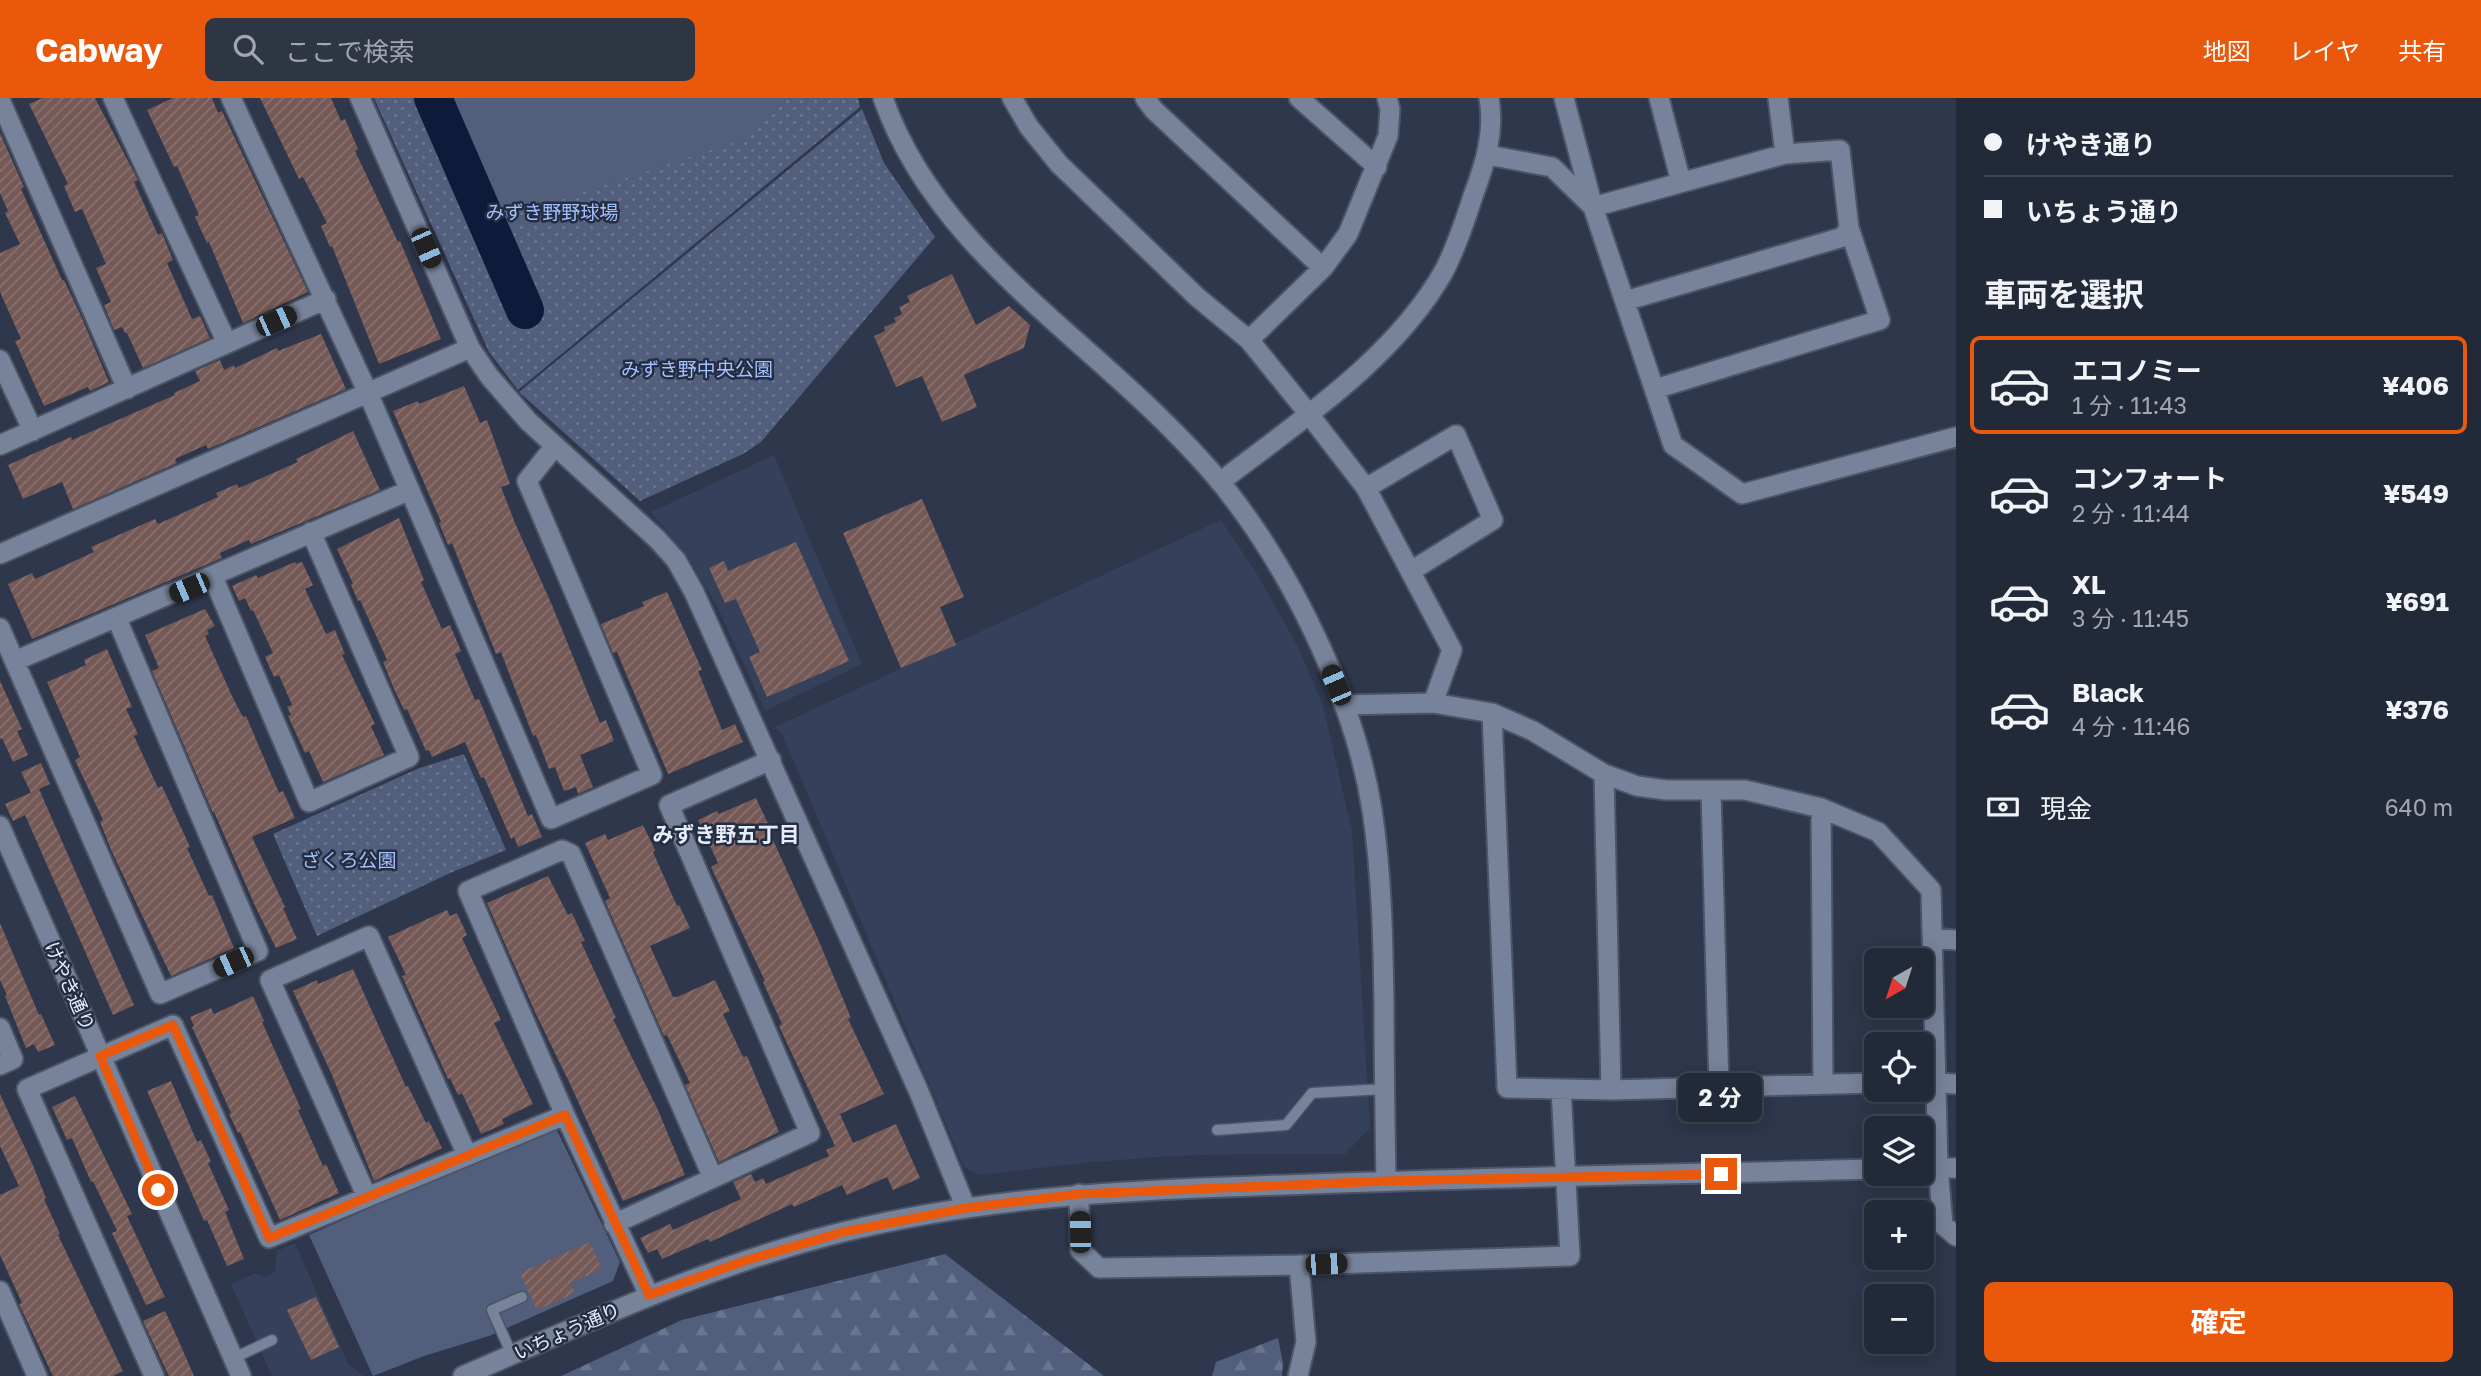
<!DOCTYPE html>
<html lang="ja">
<head>
<meta charset="utf-8">
<style>
  :root { --surface:#222938; --page:#2e3543; --text:#f1f3f6; --muted:#a2a6ae; --line:#3f4553; --accent:#ea580c }
  body { margin:0; font-family:"Golos Text","Noto Sans JP",sans-serif; background:var(--page); color:var(--text); height:100vh; display:flex; flex-direction:column; font-size:26px; white-space:nowrap }
  * { box-sizing:border-box; margin:0 }
  p { font-size:23px; color:var(--muted) }
  .icon { flex:none; width:38px; height:38px; fill:none; stroke:currentColor; stroke-width:2; stroke-linecap:round; stroke-linejoin:round }
  .map { position:relative; flex:1; overflow:hidden }
  .side { display:flex; flex-direction:column; background:var(--surface); width:525px }
  .side>* { flex:none }
  .hud { display:grid; align-content:center; height:154px; padding:0 28px; background:var(--surface) }
  .needle { width:46px; rotate:219deg }
  .tools { position:absolute; left:1864px; top:850px; display:grid; gap:14px }
  .tools a { display:grid; place-items:center; width:70px; height:70px; border-radius:10px; background:var(--surface); box-shadow:0 4px 18px #0003,0 0 0 2px var(--line); font-size:35px }
  .end { position:absolute; width:32px; height:32px; margin:-16px; border:9px solid #ea580c; background:#fff; box-shadow:0 0 0 4px #fff }
  .from { border-radius:50% }
  .bubble { position:absolute; height:49px; border-radius:10px; background:var(--surface); box-shadow:0 4px 18px #0003,0 0 0 2px var(--line); font-size:23px; font-weight:700; line-height:49px; text-align:center }
  .car { position:absolute; width:21px; height:42px; margin:-21px -10px; border-radius:9px; box-shadow:0 0 5px 2px #0007; background:linear-gradient(#222 24%,#8ab4d8 0 40%,#222 0 76%,#8ab4d8 0 86%,#222 0) }
  .hud b { display:flex; align-items:center; gap:24px; height:66px; font-size:26px }
  .hud b+b { border-top:2px solid var(--line) }
  .hud i { width:18px; height:18px; background:var(--text) }
  ul { padding:0; list-style:none }
  li { display:flex; align-items:center; gap:21px; height:98px; margin:0 14px 10px; padding:0 14px; border:4px solid transparent; border-radius:10px }
  li div { flex:1 }
  li b { display:block; font-size:26px }
  li em { font-style:normal; font-weight:700 }
  li.on { border-color:var(--accent) }
  li>.icon { width:63px; height:63px; stroke-width:1.5 }
  h2 { padding:0 28px; font-size:32px; line-height:84px }
  .pay { display:flex; align-items:center; gap:18px; height:77px; padding:0 28px; font-size:26px }
  .pay p { margin-inline-start:auto }
  .button { display:flex; gap:14px; margin-top:auto; padding:14px 28px }
  .button a { flex:1; height:80px; border-radius:10px; background:var(--accent); color:#fff; font-size:28px; font-weight:700; line-height:80px; text-align:center }
  header { display:flex; align-items:center; gap:42px; box-sizing:border-box; height:98px; padding:0 35px; background:var(--accent); color:#fff }
  header strong { font-size:33px }
  nav { display:flex; gap:38px; margin-inline-start:auto; font-size:24px }
  .search { width:490px; height:63px; background:var(--page); display:flex; align-items:center; gap:18px; box-sizing:border-box; padding:0 24px; border-radius:10px; color:var(--muted); font-size:26px }
  main { display:flex; flex:1; min-height:0 }
  .map>svg:first-child { display:block }
</style>
</head>
<body>
<header>
<strong>Cabway</strong>
<div class="search"><svg class="icon" aria-label="search" viewBox="0 0 24 24"><circle cx="10" cy="10" r="6"/><path d="M15 15l6 6"/></svg>ここで検索</div>
<nav><a>地図</a><a>レイヤ</a><a>共有</a></nav>
</header>
<main>
<div class="map">
<svg width="1956" height="1278" viewBox="0 0 1956 1278">
  <defs>
    <pattern id="forest-firs" width="22" height="20" patternUnits="userSpaceOnUse" patternTransform="scale(1.75)"><rect width="22" height="20" fill="#515f7d"/><path d="M5 1l3.5 6h-7zM16 11l3.5 6h-7z" fill="#6a7690"/></pattern>
    <pattern id="park-dots" width="8" height="8" patternUnits="userSpaceOnUse" patternTransform="scale(1.75)"><rect width="8" height="8" fill="#515f7d"/><path d="M2 2h.1M6 6h.1" fill="none" stroke="#6a7690" stroke-width="1.8" stroke-linecap="round"/></pattern>
    <pattern id="building-hatch" width="6" height="6" patternUnits="userSpaceOnUse" patternTransform="scale(1.75)"><rect width="6" height="6" fill="#755956"/><path d="M-1 1l2-2M0 6l6-6M5 7l2-2" fill="none" stroke="#89716f"/></pattern>
  </defs>
  <rect width="100%" height="100%" fill="#2e374b"/>
  <path fill="#35415a" d="M774 357 862 566 765 613 717 508 687 457 651 414Z
    M1221 422 1259 479 1300 553 1323 608 1352 733 1370 1030 1345 1056H1242L1171 1058 1092 1064 979 1077 964 1069 782 635 773 630Z
    M295 1145 348 1266 364 1278H272L231 1186 256 1175 264 1179 275 1174 277 1153Z"/>
  <path fill="url(#forest-firs)" d="M945 1156 1104 1278H561L682 1222Z
    M1278 1240 1283 1265 1282 1278H1212L1216 1264Z"/>
  <path fill="url(#park-dots)" d="M374 0H858L860 9 518 292 489 254Z
    M862 11 884 65 935 139 761 344 743 356 640 403 519 294Z
    M464 656 506 752 450 775 317 838 273 736 417 671Z"/>
  <path fill="#515f7d" d="M448 0H786L748 40 520 115 483 98Z
    M555 1028 620 1164 613 1183 489 1238 424 1258 373 1278 309 1137Z"/>
  <g fill="none" stroke-linecap="round" stroke-linejoin="round">
    <path stroke="#0d1a3a" stroke-width="38" d="M433 0 525 212"/>
  </g>
  <path fill="url(#building-hatch)" d="M43 0H95L138 82 134 84 158 137 162 135 173 162 167 165 192 221 200 218 210 240 143 270 127 235H125L122 229 114 232 104 207 111 204 96 170 106 166 82 111 75 114 64 88 68 86 29 6Z
    M173 0H212L218 15 222 13 308 194 243 225 209 144 207 145 195 119 199 117 177 68 174 69 147 12Z
    M260 0H331L341 23 345 21 358 51 355 53 398 144 400 143 441 241 379 266 332 148 330 149 321 128 327 125 303 79 299 81Z
    M0 35 24 89 21 91 62 182H64L81 218 109 284 90 293 88 289 44 308 15 243 21 241 0 194V155L20 146 5 115 8 113 0 95Z
    M952 176 976 227 1009 208 1030 227 1024 250 964 277 977 309 942 324 922 278 896 289 874 238 885 233 884 229 896 224 894 220 902 216 899 209 910 204 907 198Z
    M321 236 346 291 208 351 206 347 175 361 177 365 73 411 62 384 23 401 8 367 71 339 72 342 175 297 174 295 200 283 195 273 220 262 224 272 234 267 235 270 277 250 278 253Z
    M464 288 480 325 487 322 510 386 501 389 515 425 552 507 600 625 606 622 614 643 580 657 593 689 578 696 576 689 564 693 555 669 549 671 536 637 533 638 501 554 496 556 452 445 448 447 439 425 441 424 393 313 418 303 419 306Z
    M353 333 380 392 251 446 249 442 220 455 222 460 32 541 8 486 32 475 35 481 94 454 91 449 155 421 158 426 218 399 216 395 237 386 239 390 298 364 296 361Z
    M922 401 964 499 940 509 956 547 901 570 843 435Z
    M399 420 424 482 421 484 442 531 450 527 461 553 455 556 475 602 479 601 528 718 532 716 542 739 518 749 514 739 511 741 484 679 481 680 465 644 432 659 429 652 426 653 407 611 404 612 394 591 383 564 387 562 360 502 358 503 351 487 353 486 337 451Z
    M796 444 849 563 767 599 749 559 760 554 736 501 725 505 709 470 724 463 728 473Z
    M295 464 296 466 302 464 313 487 305 491 326 536 335 532 345 556 342 557 375 626 371 628 384 657 323 684 309 653 305 655 288 618 291 617 287 609 292 607 279 577 274 579 265 559 273 555 253 512 251 513 245 500 239 503 232 488 256 477 258 480Z
    M667 494 702 572 698 573 722 632 735 626 743 644 668 676 617 554 613 555 601 526 644 508 642 504Z
    M205 511 215 528 207 532 209 536 205 538 232 598 243 619 246 618 279 695 283 693 295 720 252 739 285 809 283 810 297 841 276 850 256 810 214 714 213 715 152 573 159 570 145 537Z
    M107 551 132 609 126 611 138 636 134 638 158 690 162 688 190 749 187 750 209 798 212 797 234 850 171 878 112 754 100 724 103 722 75 662 80 659 47 584 86 567 84 562Z
    M0 583 22 631 17 633 28 657 13 664 2 640 0 641Z
    M41 665 50 686 31 695 21 674Z
    M39 691 134 907 113 917 25 717 13 723 5 706Z
    M756 700 770 730 768 731 818 841 851 920 848 921 884 996 840 1016 853 1045 896 1026 920 1080 893 1092 887 1079 847 1097 842 1087 794 1109 792 1106 710 1144 708 1141 662 1161 657 1151 648 1155 640 1140 670 1126 673 1132 741 1101 733 1084 751 1076 755 1084 763 1080 766 1086 829 1058 826 1052 835 1048 779 928 782 926 763 884 765 883 711 769 718 765 698 722 717 713 719 716Z
    M643 727 655 752 653 754 677 808 679 807 690 830 650 848 665 881 673 899H677L715 882 730 913 723 916 743 959 747 958 779 1034 719 1064 685 987 690 985 667 937 664 938 605 803 610 800 585 745 605 736 608 742Z
    M548 778 568 817 572 815 585 843 581 844 616 920 613 921 658 1012 685 1077 623 1103 571 988 535 914 487 805Z
    M447 812 450 818 457 815 467 837 462 840 501 922 494 925 533 1006 502 1021 504 1026 481 1036 462 995 458 997 450 980 448 981 402 878 406 877 388 839Z
    M0 825 39 917 41 916 55 947 38 954 34 946 26 950 5 898 7 897 0 882Z
    M353 871 406 989 408 988 426 1025 429 1023 442 1050 374 1083 332 977 293 893 317 882 318 886Z
    M253 898 264 923 262 924 301 1011 298 1012 323 1068 326 1066 339 1095 280 1122 240 1034 238 1035 229 1016 231 1015 192 929 194 928 190 919 211 910 214 916Z
    M171 983 197 1044 201 1042 211 1064 208 1065 229 1112 225 1114 244 1161 227 1168 207 1122 204 1123 147 993Z
    M0 996 32 1065 46 1100 44 1101 60 1136 58 1137 123 1273 113 1278H53L19 1206 22 1205 0 1157V1097L19 1088 0 1048Z
    M75 998 132 1116 127 1118 165 1199 146 1207 112 1135 117 1133 93 1083 91 1084 72 1040 67 1042 52 1009Z
    M590 1144 602 1171 570 1185 575 1195 537 1212 520 1175Z
    M316 1199 339 1249 311 1262 287 1212Z
    M165 1213 177 1239 194 1278H169L155 1249 143 1223Z"/>
  <g fill="none" stroke-linecap="round" stroke-linejoin="round">
    <defs>
      <path id="service" d="M1217 1032 1286 1027 1312 995 1385 991
        M512 1257 492 1212 522 1199
        M234 1260 272 1242"/>
      <path id="minor" d="M113 0 227 245
        M231 0 368 295 551 721 652 677 527 383 555 348
        M1012 0 1029 29 1059 66 1197 199 1249 242 1308 315 1366 390 1452 552 1433 605
        M1145 0 1154 12 1323 170
        M1299 0 1377 69
        M1564 0 1593 109 1785 56 1840 52 1849 130 1880 222 1655 291
        M1659 0 1681 84
        M1778 0 1785 56
        M0 2 127 291
        M1488 57 1552 69 1593 109 1673 347 1742 396 1956 339
        M1625 203 1843 139 1849 130
        M1249 242 1323 170 1348 136 1388 38 1390 11 1387 0
        M0 262 33 333
        M0 347 326 201
        M1220 384C1298 324 1395 260 1444 173 1456 150 1465 123 1473 98 1485 66 1495 35 1489 0
        M1366 390 1456 337 1493 422 1411 473
        M0 456 470 250
        M213 479 309 704 409 659 311 434
        M0 530 160 896 258 853 117 521
        M15 563 410 392
        M1344 607 1433 605 1492 615 1533 633 1604 676 1637 688 1666 692H1745L1821 710 1878 734 1931 792 1938 1070 1943 1127 1956 1138
        M1492 615 1507 990 1611 992 1876 985
        M1604 676 1611 992
        M1711 693 1719 990
        M1821 710 1823 986
        M1933 840 1956 842
        M0 930 13 961 0 967
        M1922 984 1956 986
        M1079 1096 1080 1152 1099 1170 1299 1167 1570 1158 1561 991
        M367 1099 270 882 369 838 467 1057
        M614 1126 810 1035 669 707 771 662
        M0 1193 37 1278
        M649 1197 565 1017 468 793 562 752 571 756 713 1080
        M154 1278 27 991 173 927 269 1140 565 1017
        M1298 1278 1306 1244 1299 1167"/>
      <path id="tertiary" d="M360 0 470 250 489 278 528 323 657 441 676 462 694 494 919 994 966 1110
        M883 0C930 134 1052 216 1151 311 1179 338 1208 367 1232 399 1296 482 1356 608 1372 712 1382 776 1383 842 1384 907 1384 965 1385 1024 1386 1083
        M1922 1070H1956
        M463 1278C588 1224 710 1167 843 1134 996 1096 1153 1091 1311 1086 1499 1079 1688 1076 1876 1071"/>
      <path id="secondary" d="M0 728 241 1278"/>
    </defs>
    <use href="#service" stroke="#4c5465" stroke-width="13"/>
    <use href="#minor" stroke="#4c5465" stroke-width="23"/>
    <use href="#tertiary" stroke="#4c5465" stroke-width="23"/>
    <use href="#secondary" stroke="#4c5465" stroke-width="23"/>
    <use href="#service" stroke="#77839a" stroke-width="10"/>
    <use href="#minor" stroke="#77839a" stroke-width="19"/>
    <use href="#tertiary" stroke="#77839a" stroke-width="19"/>
    <use href="#secondary" stroke="#77839a" stroke-width="19"/>
  </g>
  <g fill="none" stroke-linecap="round" stroke-linejoin="round">
    <path stroke="#ea580c" stroke-width="9" d="M158 1092 100 958 173 927 269 1140 565 1017 649 1197 744 1163 843 1134 966 1110 1079 1096 1386 1083 1721 1076"/>
  </g>
  <g text-anchor="middle" stroke-width="5" stroke-linejoin="round" paint-order="stroke">
    <g font-size="19" fill="#a3c0ff" stroke="#242d41">
      <text x="552" y="121">みずき野野球場</text>
      <text x="697" y="278">みずき野中央公園</text>
      <text x="349" y="769">ざくろ公園</text>
    </g>
    <g font-size="19" fill="#e6edfa" stroke="#242d41">
      <text transform="translate(70 888) rotate(66)" y="7">けやき通り</text>
      <text transform="translate(567 1233) rotate(-24)" y="7">いちょう通り</text>
    </g>
    <g font-size="21" font-weight="bold" fill="#e6edfa" stroke="#242d41">
      <text x="726" y="744">みずき野五丁目</text>
    </g>
  </g>
</svg>
<div class="tools">
<a><svg class="needle" viewBox="-14 -14 28 28"><path d="M0-13l5 13h-10z" fill="#e53935"/><path d="M0 13l5-13h-10z" fill="#a2a6ae"/></svg></a>
<a><svg class="icon" aria-label="locate" viewBox="0 0 24 24"><circle cx="12" cy="12" r="6"/><path d="M12 2v4M12 18v4M2 12h4M18 12h4"/></svg></a>
<a><svg class="icon" aria-label="layers" viewBox="0 0 24 24"><path d="M12 4l9 5-9 5-9-5zM3 14l9 5 9-5"/></svg></a>
<a>+</a>
<a>−</a>
</div>
<i class="end from" style="left:158px;top:1092px"></i>
<i class="end" style="left:1721px;top:1076px"></i>
<div class="bubble" style="left:1678px;top:975px;width:84px">2 分</div>
<i class="car" style="left:426px;top:150px;rotate:156deg"></i>
<i class="car" style="left:276px;top:223px;rotate:66deg"></i>
<i class="car" style="left:189px;top:490px;rotate:247deg"></i>
<i class="car" style="left:1336px;top:587px;rotate:337deg"></i>
<i class="car" style="left:233px;top:864px;rotate:246deg"></i>
<i class="car" style="left:1080px;top:1134px;rotate:359deg"></i>
<i class="car" style="left:1326px;top:1166px;rotate:88deg"></i>
</div>
<section class="side">
<div class="hud">
<b><i class="from"></i>けやき通り</b>
<b><i></i>いちょう通り</b>
</div>
<h2>車両を選択</h2>
<ul>
<li class="on"><svg class="icon" aria-label="car" viewBox="0 0 24 24"><path d="M5 17H2v-5l4-1 3-4h7l3 4 3 1v5h-3M9 17h6M6 11h13"/><circle cx="7" cy="17" r="2"/><circle cx="17" cy="17" r="2"/></svg><div><b>エコノミー</b><p>1 分 · 11:43</p></div><em>¥406</em></li>
<li><svg class="icon" aria-label="car" viewBox="0 0 24 24"><path d="M5 17H2v-5l4-1 3-4h7l3 4 3 1v5h-3M9 17h6M6 11h13"/><circle cx="7" cy="17" r="2"/><circle cx="17" cy="17" r="2"/></svg><div><b>コンフォート</b><p>2 分 · 11:44</p></div><em>¥549</em></li>
<li><svg class="icon" aria-label="car" viewBox="0 0 24 24"><path d="M5 17H2v-5l4-1 3-4h7l3 4 3 1v5h-3M9 17h6M6 11h13"/><circle cx="7" cy="17" r="2"/><circle cx="17" cy="17" r="2"/></svg><div><b>XL</b><p>3 分 · 11:45</p></div><em>¥691</em></li>
<li><svg class="icon" aria-label="car" viewBox="0 0 24 24"><path d="M5 17H2v-5l4-1 3-4h7l3 4 3 1v5h-3M9 17h6M6 11h13"/><circle cx="7" cy="17" r="2"/><circle cx="17" cy="17" r="2"/></svg><div><b>Black</b><p>4 分 · 11:46</p></div><em>¥376</em></li>
</ul>
<div class="pay"><svg class="icon" aria-label="cash" viewBox="0 0 24 24"><path d="M3 7h18v10H3z"/><circle cx="12" cy="12" r="2"/></svg>現金<p>640 m</p></div>
<div class="button"><a>確定</a></div>
</section>
</main>
</body>
</html>
